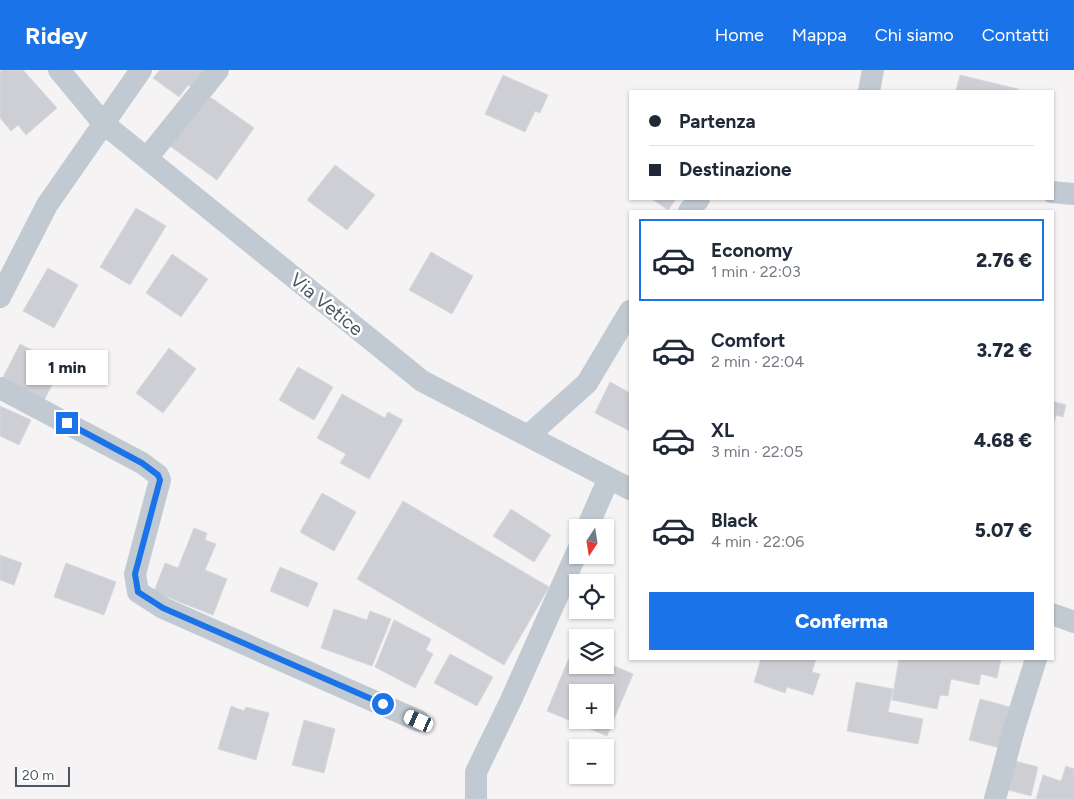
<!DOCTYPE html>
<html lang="it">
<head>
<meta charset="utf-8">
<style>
  :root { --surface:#fff; --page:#f2f2f3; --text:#1f2937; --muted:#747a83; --line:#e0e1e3; --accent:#1a73e8 }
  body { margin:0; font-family:Figtree,sans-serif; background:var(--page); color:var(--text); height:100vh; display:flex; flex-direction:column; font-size:19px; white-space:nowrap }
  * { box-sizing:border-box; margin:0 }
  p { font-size:16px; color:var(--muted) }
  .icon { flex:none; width:28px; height:28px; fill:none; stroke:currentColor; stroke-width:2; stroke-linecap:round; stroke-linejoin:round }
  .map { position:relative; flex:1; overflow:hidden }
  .sheet { position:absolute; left:629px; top:140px; width:425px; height:450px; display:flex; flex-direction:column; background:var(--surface); border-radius:0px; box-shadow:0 1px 4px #0004 }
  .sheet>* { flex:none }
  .guide { position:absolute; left:629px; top:20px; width:425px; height:110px; border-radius:0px; box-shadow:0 1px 4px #0004; display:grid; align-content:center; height:110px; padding:0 20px; background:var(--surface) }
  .needle { width:32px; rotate:192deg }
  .controls { position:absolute; left:569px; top:449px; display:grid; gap:10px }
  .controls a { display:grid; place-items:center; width:45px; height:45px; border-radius:0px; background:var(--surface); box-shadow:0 1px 4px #0004; font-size:25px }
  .scale { position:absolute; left:15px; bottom:12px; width:55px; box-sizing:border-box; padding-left:5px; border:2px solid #4a5661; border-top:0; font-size:14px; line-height:18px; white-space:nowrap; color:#4a5661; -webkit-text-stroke:4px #fff; paint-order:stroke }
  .end { position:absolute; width:22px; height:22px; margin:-11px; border:6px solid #1a73e8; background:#fff; box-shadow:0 0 0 2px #fff }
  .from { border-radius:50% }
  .bubble { position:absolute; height:35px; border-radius:0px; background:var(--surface); box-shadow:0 1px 4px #0004; font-size:16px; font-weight:800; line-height:35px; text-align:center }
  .car { position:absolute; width:15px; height:30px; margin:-15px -8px; border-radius:6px; box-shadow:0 0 4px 1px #0007; background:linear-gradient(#fff 24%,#345 0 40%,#fff 0 76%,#345 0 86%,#fff 0) }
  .guide b { display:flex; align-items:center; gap:18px; height:48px; font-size:19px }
  .guide b+b { border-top:1px solid var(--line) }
  .guide i { width:12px; height:12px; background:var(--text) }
  ul { padding:9px 0 0; list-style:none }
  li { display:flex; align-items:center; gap:15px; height:82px; margin:0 10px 8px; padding:0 10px; border:2px solid transparent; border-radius:0px }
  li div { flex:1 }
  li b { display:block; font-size:19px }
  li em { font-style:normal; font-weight:800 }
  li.current { border-color:var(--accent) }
  li>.icon { width:45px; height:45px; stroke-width:1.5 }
  .button { display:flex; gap:10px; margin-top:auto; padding:10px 20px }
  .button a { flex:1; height:58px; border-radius:0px; background:var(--accent); color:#fff; font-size:20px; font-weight:800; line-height:58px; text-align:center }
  header { display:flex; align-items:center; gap:30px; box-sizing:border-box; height:70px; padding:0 25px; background:var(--accent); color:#fff }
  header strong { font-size:24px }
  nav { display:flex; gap:28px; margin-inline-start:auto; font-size:18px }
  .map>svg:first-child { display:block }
</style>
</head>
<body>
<header>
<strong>Ridey</strong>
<nav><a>Home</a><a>Mappa</a><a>Chi siamo</a><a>Contatti</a></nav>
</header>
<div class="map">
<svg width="1074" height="729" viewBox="0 0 1074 729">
  <rect width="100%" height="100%" fill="#f5f3f3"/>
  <path fill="#cdcfd5" stroke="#d7d9de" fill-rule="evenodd" d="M2 0H23L57 38 26 65 18 55 11 61 0 48V2Z
    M160 0H209L194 19 188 15 179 27 153 8Z
    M503 5 548 25 540 43 535 41 525 62 485 44Z
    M960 5 1018 19V21H956Z
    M205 26 213 29 254 58 217 110 170 76Z
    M335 95 375 125 347 160 307 130Z
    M652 129H676L668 140Z
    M136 138 166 156 130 215 100 197Z
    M431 182 473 206 452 244 409 220Z
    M172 184 208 209 181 247 146 223Z
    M48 198 78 215 54 258 23 241Z
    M20 274 62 296 42 334 0 313Z
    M169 278 196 299 163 343 136 323Z
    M298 297 333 317 314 350 279 330Z
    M610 312 630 323V361L595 343Z
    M342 324 385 348 388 342 403 350 369 409 340 393 346 384 317 368Z
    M1052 331 1066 335 1063 347 1056 345 1052 360Z
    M0 336 31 350 19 375 0 366Z
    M322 423 356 442 334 481 300 462Z
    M403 431 549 517 504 595 357 509Z
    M511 439 551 465 534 492 493 466Z
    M194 458 207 463 205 470 216 474 205 500 227 509 213 545 154 522 165 493 178 498Z
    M0 485 22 493 14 515 0 510Z
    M66 493 116 512 104 545 54 527Z
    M280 497 318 513 308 537 270 521Z
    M334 539 367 550 370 541 391 549 372 596 321 578Z
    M394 550 431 569 426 580 433 584 415 618 375 597Z
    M450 584 493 607 477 636 434 613Z
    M569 588 578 590V595H605V592L633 604 607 666 547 641ZM578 622H605V650H578Z
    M761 589H816L812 602 820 604 813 625 787 617 785 623 754 612Z
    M899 589H1001L997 608 981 604 979 615 951 609 948 626 940 625 937 639 892 630Z
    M856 612 893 619 888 642 923 649 918 674 847 661Z
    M980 629 1010 637 1000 678 969 670Z
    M231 636 244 641 246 637 269 643 256 690 218 679Z
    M304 650 335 659 324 703 292 695Z
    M1015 691 1038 697 1031 726 1008 720Z
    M1066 696 1074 699V729H1036L1043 705 1061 711Z"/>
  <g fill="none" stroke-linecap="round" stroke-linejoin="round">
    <path stroke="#c1cad2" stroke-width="22" d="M59 0 103 53 422 311 630 419
      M869 21 873 0
      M147 88 218 0
      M1052 122 1074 124
      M689 141 699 129
      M0 227 47 135 141 0
      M0 318 142 393 158 405 160 410 135 504 138 522 163 538 419 651
      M528 366 587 313 630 241
      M587 458 609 408
      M1052 544 1074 552
      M476 729V702L511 630 578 480
      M995 729 1014 659 1036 589"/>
  </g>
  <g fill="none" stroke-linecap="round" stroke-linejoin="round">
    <path stroke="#1a73e8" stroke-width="6" d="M67 353 142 393 158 405 160 410 135 504 138 522 163 538 383 634"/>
  </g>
  <g text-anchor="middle" stroke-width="5" stroke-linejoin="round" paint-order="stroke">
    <g font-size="19" fill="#4a5661" stroke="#fff">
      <text transform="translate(327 234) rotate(39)" y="7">Via Vetice</text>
    </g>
  </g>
</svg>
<div class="controls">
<a><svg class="needle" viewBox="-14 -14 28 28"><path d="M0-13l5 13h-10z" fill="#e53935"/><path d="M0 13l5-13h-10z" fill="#747a83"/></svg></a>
<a><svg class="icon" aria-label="locate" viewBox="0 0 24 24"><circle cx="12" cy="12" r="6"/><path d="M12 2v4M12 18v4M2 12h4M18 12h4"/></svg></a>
<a><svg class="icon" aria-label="layers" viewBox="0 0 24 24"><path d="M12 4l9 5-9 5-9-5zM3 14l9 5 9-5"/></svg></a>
<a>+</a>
<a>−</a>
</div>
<div class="scale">20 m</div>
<i class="end from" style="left:383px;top:634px"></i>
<i class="end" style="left:67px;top:353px"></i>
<div class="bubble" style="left:26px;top:280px;width:82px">1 min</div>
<i class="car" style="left:419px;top:651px;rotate:294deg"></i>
<div class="guide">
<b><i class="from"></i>Partenza</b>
<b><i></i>Destinazione</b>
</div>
<section class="sheet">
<ul>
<li class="current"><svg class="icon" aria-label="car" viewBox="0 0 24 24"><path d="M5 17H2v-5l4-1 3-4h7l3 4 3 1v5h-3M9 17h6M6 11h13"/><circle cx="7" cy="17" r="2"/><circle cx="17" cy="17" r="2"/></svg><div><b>Economy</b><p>1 min · 22:03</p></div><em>2.76 €</em></li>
<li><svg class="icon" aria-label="car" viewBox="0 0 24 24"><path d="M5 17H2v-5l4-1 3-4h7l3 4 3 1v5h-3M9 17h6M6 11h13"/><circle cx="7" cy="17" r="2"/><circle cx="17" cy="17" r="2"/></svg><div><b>Comfort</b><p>2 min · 22:04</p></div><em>3.72 €</em></li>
<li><svg class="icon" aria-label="car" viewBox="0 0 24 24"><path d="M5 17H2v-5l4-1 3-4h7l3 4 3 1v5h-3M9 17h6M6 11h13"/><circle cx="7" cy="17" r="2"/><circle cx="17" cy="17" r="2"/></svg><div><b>XL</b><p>3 min · 22:05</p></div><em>4.68 €</em></li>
<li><svg class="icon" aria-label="car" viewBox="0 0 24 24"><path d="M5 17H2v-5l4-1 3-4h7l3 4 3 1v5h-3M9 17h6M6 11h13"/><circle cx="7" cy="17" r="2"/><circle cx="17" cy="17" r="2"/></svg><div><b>Black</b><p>4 min · 22:06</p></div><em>5.07 €</em></li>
</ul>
<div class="button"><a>Conferma</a></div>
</section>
</div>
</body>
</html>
